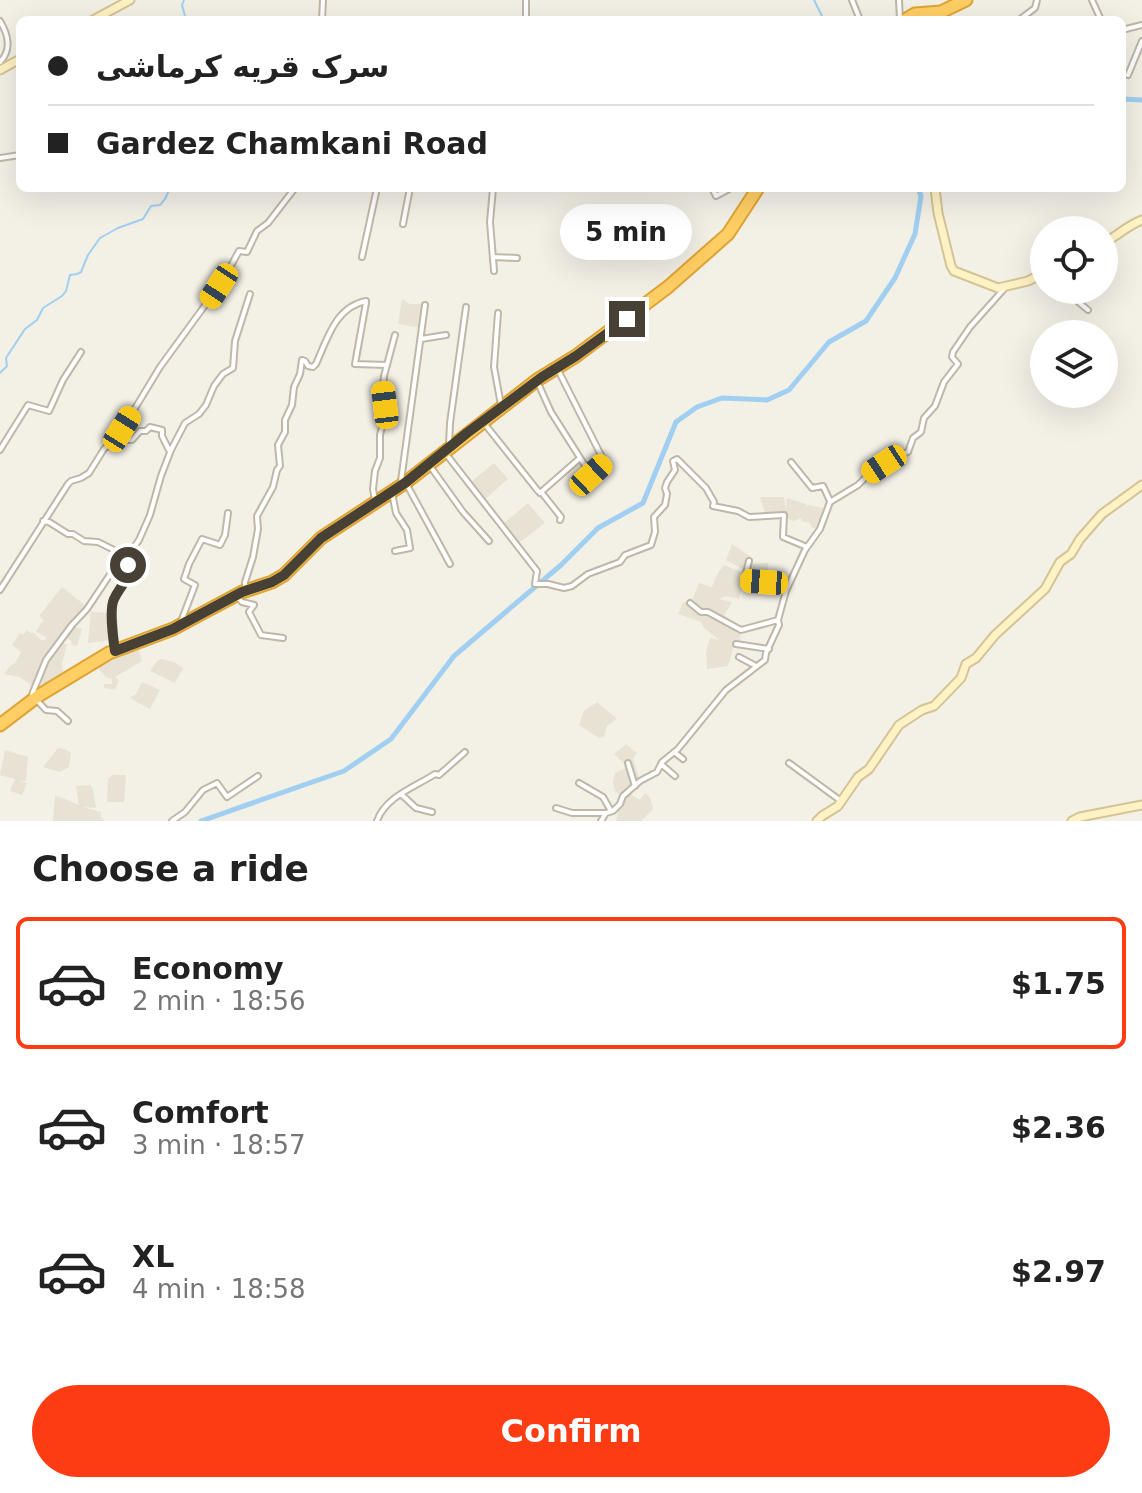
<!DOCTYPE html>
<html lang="en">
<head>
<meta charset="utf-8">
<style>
  :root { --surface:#fff; --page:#f2f2f2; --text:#222; --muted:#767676; --line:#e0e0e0; --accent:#fd3c14 }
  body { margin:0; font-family:"DejaVu Sans","Noto Sans Arabic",sans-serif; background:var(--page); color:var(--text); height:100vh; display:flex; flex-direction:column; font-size:30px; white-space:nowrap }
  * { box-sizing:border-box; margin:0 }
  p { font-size:26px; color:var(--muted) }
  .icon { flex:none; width:44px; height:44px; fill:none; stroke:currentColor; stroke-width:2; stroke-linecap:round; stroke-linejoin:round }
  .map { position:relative; height:821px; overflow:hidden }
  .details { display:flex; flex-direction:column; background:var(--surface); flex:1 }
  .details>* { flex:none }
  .banner { position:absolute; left:16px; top:16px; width:1110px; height:176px; border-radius:12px; box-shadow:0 8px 32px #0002; display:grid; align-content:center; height:176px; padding:0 32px; background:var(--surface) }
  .tools { position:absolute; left:1030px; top:216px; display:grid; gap:16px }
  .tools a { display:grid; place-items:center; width:88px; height:88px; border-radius:50%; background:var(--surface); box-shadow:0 8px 32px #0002; font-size:40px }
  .end { position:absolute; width:36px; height:36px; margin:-18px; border:10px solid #464035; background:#fff; box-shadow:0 0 0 4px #fff }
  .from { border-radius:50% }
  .bubble { position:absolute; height:56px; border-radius:28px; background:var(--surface); box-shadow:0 8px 32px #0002; font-size:26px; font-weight:600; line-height:56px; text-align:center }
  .car { position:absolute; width:24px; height:48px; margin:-24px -12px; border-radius:10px; box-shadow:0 0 6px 2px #0007; background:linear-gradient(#f5c518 24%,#345 0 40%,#f5c518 0 76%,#345 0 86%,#f5c518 0) }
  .banner b { display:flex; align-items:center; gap:28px; height:76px; font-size:30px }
  .banner b+b { border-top:2px solid var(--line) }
  .banner i { width:20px; height:20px; background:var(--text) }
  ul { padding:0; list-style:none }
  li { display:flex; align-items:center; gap:24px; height:132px; margin:0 16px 12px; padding:0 16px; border:4px solid transparent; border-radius:12px }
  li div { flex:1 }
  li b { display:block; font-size:30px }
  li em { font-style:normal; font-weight:600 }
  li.on { border-color:var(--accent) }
  li>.icon { width:72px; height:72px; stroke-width:1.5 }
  h2 { padding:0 32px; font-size:36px; line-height:96px }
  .button { display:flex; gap:16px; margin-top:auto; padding:16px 32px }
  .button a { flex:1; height:92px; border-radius:48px; background:var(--accent); color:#fff; font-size:32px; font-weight:600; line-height:92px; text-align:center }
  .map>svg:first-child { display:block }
</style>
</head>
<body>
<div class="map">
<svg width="1142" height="821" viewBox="0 0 1142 821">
  <rect width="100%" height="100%" fill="#f3f0e6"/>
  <path fill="#e7e2d4" d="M402 299 410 304H425L422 328 398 324Z
    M494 463 508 479 485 499 471 482Z
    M760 497H784L786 510 787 498 806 504V507L808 505 823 508 820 528H812L810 523 802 521 801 518 794 521 786 518 785 514 766 516Z
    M528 503 545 523 516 545 503 524Z
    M732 544 750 556 749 564 768 563 767 581 746 582V571L726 560Z
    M724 565 746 574 739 599 726 596 719 599 732 602 724 615 744 631H741L740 645 730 643 734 645 728 666 707 669 706 652 710 638 719 640 703 627 701 622 678 614 683 602 699 610 691 602 699 583 712 587 718 573Z
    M62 587 87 607 73 626 82 629 77 646 71 645 72 642 65 636 61 641 67 645 62 663 63 671 68 677 48 685 38 682 35 687 19 677 4 674 10 666 15 663 21 652 12 645 20 633 23 635 27 630 32 634 33 632 41 640H45L46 637 36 632 41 623 44 621 39 616Z
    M91 612 112 613V640L88 643Z
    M138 648 142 661 115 677 119 680 115 690 104 688V684H112V679L106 677 94 664Z
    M162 659 174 662 183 668 175 683 150 671 158 660Z
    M142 682 160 690 150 709 130 698 136 694Z
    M597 702 617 719 607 726 604 737 599 738 579 725 584 711Z
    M626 744 637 753 633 759 640 780 626 795 629 793 639 800 646 793 650 798 653 809 643 819 641 818 643 821H616L619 809 616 808 623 797 615 791 613 782 615 773 628 767 614 754Z
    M58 748 65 749 71 753 69 767 60 772 43 767Z
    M5 750 28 757 26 781H20L27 783 22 795 10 791 15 779 0 775Z
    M113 775H126L124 802H107L108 779Z
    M90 785 93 789 96 808 83 807 101 812V817L104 821H53L55 795 79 805 76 786Z"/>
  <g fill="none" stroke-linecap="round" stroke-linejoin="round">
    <path stroke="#a1cff1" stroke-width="2" d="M184 0 182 5 186 20
      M814 0 824 20
      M0 373 7 366 6 358 25 329 37 320 43 308 62 296 66 291 70 275 77 274 81 272 88 255 100 238 118 228 143 219 151 206 160 205 165 199 170 188"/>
    <path stroke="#a1cff1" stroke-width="5" d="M1122 99 1142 100
      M201 821 344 771 391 739 454 656 561 565 598 528 643 503 676 422 697 407 722 398 767 400 789 390 829 342 866 321 895 278 915 234 921 196 918 188"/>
    <defs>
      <path id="street" d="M526 0V20
        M852 0 860 20
        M899 0 900 20
        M1092 0 1101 20
        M322 20 323 0
        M1019 20 1035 8 1037 0
        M0 21C8 34 12 50 0 62
        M1122 30 1142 25
        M1128 75 1142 41
        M0 158 20 155
        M493 188 490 222 494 271
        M712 188 716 196 731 188
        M403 224 410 188
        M362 257 377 188
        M493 257 517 258
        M1064 290 1088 310
        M366 303 355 364 387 365
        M498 313 494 367 501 405
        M421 339 446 335
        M537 381 551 412 591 475 605 463 558 370
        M484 423 538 491 542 493 561 517 560 520
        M119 435 123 434 128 440H132L140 431H146L150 427 162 430V436L169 450
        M449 445 450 423 466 307
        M0 450 28 405 49 411 63 380 81 352
        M446 454 537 571 535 584H548L564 588 572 586 588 574 620 562 625 555 651 545 655 532 654 517 665 505 667 494 665 488 667 482 675 470 673 461 677 459 706 488 714 502 713 506 738 511 749 517 784 515 783 537 807 547
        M791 462 812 488 823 486 830 501
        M430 466 463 512 489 541
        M401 481 425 305
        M407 485 450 564
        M392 493 396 513 407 530 410 548 395 551
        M540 493 580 458
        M375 501 373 489 375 471 380 458V435L386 411 383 386 384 376 395 335
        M43 521 49 522 68 534H73L84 541 98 542 118 552H124
        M749 561 744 581 766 582 786 589
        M0 590 68 484 71 481 81 478 89 473 104 449 117 438 160 367 222 282 239 251 247 252 257 231 268 223 295 188
        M245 590V582L253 557 258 529 257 516 273 487 277 470 280 466 278 445 285 432V420L292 405 294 387 300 374 302 360 305 361 308 366 313 367 316 364C327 340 335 307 366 301
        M236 596 242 602 254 605 249 612 261 635 283 638
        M690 603 701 612H708L741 630 778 620
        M182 619 195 585 184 579 189 564 202 539 220 545 225 535 228 513
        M736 644 769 649
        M115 648 112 603 120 588 124 585 130 568 129 554 139 540 150 515 161 476 171 450 185 423 199 414 206 405 214 386 223 374 233 368 235 341 250 294
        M739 657 756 666
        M68 721 57 711 46 710 32 695 33 692 46 660 72 625 87 609 125 552 131 548
        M674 752 683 759
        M628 763 635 786
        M789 763 841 801
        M661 764 675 776
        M579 783 603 797 611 811
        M401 794 416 808 432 812
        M556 808 572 813H605
        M172 821 185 812 203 790 217 783 227 797 258 776
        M377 821C385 797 415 787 435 774L439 775 465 752
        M601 821 606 813 613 811 620 804 623 796 640 781 657 772 662 762 678 749 726 690 765 660 766 653 779 625 778 620 786 591 805 550 820 529 830 502 858 485 870 473 897 456 908 452 913 438 921 432 924 418 935 406 944 382 958 364 952 357 953 352 970 327 1004 289"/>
      <path id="secondary" d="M93 20 130 0
        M0 70 20 59
        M935 188 938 213 951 266 954 271 998 288 1028 281 1044 273
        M1104 243C1117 236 1128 225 1142 220
        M817 821 822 816 838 806 858 777 869 769 899 725 922 710 934 706 961 678 966 664 976 658 995 635 1045 589 1060 562 1071 554 1080 539 1102 514 1142 485
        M1072 821 1080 817 1142 805"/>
      <path id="highway" d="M905 20 915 14 941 12 966 0
        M0 725 38 696 109 653 173 629 242 592 272 582 284 575 321 538 405 483 537 380 576 356 668 287 728 234 758 188"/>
    </defs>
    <use href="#street" stroke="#bfb8a8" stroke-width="8"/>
    <use href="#secondary" stroke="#d4c495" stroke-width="11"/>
    <use href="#highway" stroke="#dfa434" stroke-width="15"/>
    <use href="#street" stroke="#fff" stroke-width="4"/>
    <use href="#secondary" stroke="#fff2c4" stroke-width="7"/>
    <use href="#highway" stroke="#ffcf65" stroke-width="11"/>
  </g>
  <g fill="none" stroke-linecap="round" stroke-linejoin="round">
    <path stroke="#464035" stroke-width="10" d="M128 565C129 581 120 586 114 599 109 610 113 638 115 651L173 629 242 592 272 582 284 575 321 538 405 483 467 433 542 377 576 356 627 319"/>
  </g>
</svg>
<div class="tools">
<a><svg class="icon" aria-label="locate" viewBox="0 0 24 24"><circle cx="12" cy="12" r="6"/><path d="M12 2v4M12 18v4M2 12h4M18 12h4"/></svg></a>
<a><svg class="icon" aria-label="layers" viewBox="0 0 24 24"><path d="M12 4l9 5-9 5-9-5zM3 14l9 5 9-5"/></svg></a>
</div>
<i class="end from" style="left:128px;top:565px"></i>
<i class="end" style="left:627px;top:319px"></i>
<div class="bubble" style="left:560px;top:204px;width:132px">5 min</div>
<i class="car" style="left:219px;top:286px;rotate:213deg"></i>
<i class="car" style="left:385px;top:405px;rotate:353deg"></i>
<i class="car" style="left:122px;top:429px;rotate:32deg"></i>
<i class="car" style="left:884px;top:464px;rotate:237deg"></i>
<i class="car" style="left:591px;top:475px;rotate:47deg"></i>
<i class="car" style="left:764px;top:582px;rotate:274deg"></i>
<div class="banner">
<b><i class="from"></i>سرک قریه کرماشی</b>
<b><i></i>Gardez Chamkani Road</b>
</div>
</div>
<section class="details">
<h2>Choose a ride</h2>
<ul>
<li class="on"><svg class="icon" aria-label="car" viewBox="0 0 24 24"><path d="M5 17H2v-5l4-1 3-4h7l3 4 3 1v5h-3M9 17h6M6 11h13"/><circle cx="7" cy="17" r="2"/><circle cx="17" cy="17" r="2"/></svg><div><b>Economy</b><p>2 min · 18:56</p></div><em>$1.75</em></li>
<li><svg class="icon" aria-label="car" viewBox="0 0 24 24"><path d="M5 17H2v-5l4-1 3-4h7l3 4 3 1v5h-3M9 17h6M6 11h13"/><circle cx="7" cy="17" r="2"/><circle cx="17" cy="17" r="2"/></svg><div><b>Comfort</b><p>3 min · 18:57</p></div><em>$2.36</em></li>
<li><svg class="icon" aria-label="car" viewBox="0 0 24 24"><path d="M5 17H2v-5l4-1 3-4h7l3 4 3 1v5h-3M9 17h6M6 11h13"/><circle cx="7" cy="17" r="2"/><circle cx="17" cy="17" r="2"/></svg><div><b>XL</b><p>4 min · 18:58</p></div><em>$2.97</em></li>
</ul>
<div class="button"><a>Confirm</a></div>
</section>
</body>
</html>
